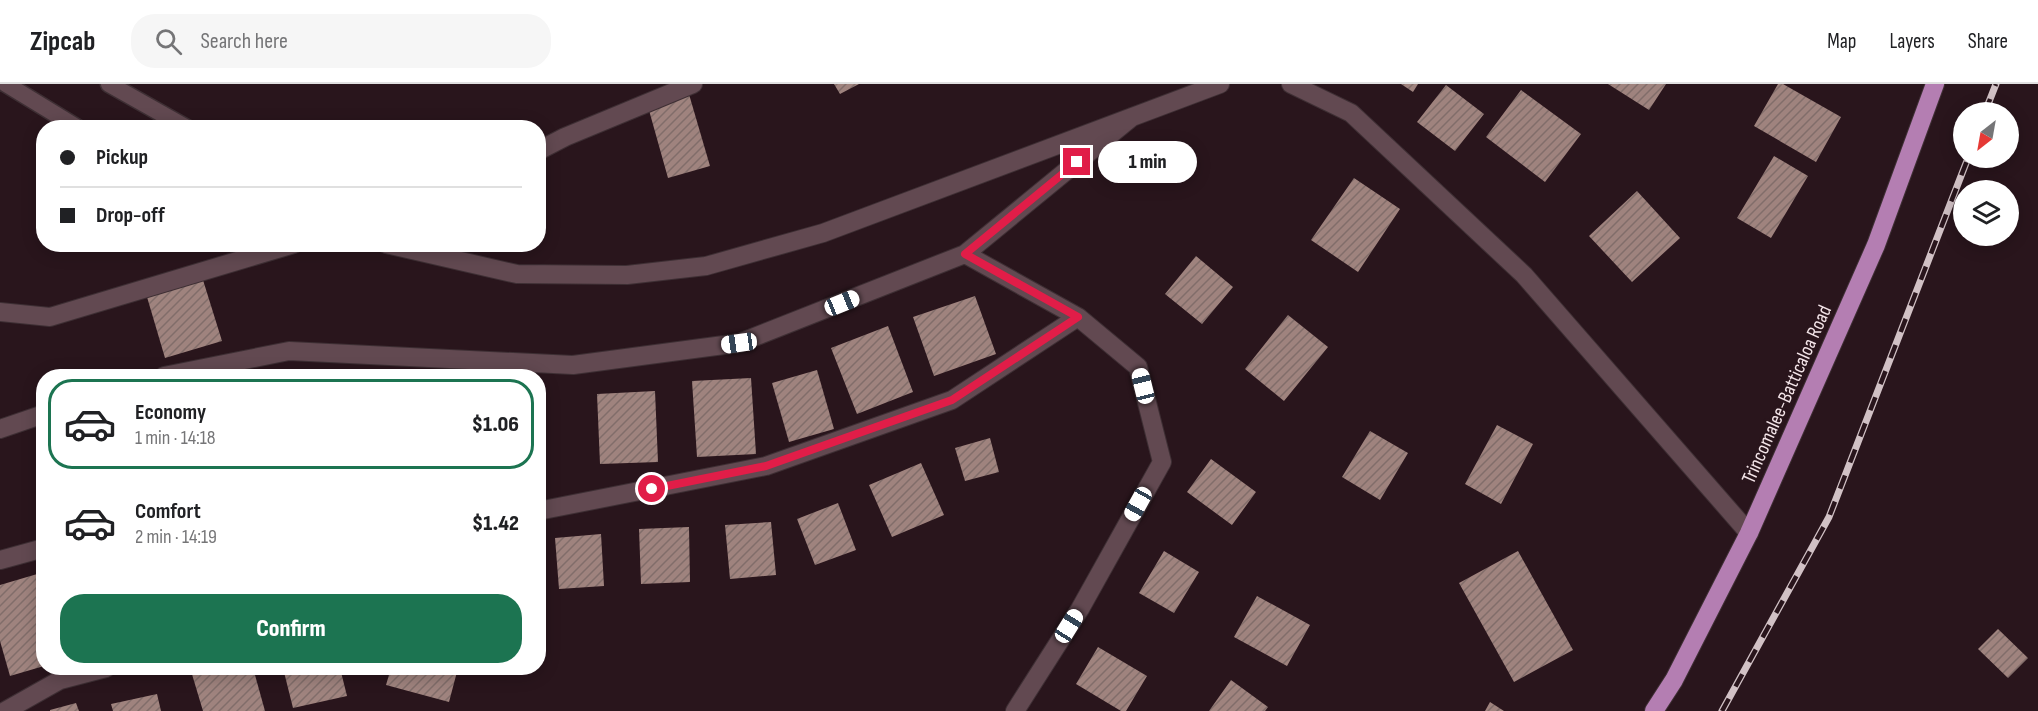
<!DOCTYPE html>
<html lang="en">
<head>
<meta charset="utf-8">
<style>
  :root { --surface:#fff; --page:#f6f6f6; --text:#202124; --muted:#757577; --line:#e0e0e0; --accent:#1c7451 }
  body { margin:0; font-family:"Sofia Sans Condensed",sans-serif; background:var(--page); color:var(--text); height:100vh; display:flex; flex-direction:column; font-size:22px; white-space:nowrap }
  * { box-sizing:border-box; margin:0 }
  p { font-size:20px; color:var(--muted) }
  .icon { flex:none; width:33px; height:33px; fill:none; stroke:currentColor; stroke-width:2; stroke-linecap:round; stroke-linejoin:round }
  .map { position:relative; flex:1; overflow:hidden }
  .sheet { position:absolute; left:36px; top:285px; width:510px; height:306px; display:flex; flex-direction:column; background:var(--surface); border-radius:24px; box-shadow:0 3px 15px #0003 }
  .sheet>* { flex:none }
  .guide { position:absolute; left:36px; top:36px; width:510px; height:132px; border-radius:24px; box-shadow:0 3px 15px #0003; display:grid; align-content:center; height:132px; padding:0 24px; background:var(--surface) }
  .needle { width:39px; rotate:211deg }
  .tools { position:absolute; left:1953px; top:18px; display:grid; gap:12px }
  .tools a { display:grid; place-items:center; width:66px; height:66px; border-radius:50%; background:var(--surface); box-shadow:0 3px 15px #0003; font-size:30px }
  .end { position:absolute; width:27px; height:27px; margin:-14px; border:8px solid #e11d48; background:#fff; box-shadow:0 0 0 3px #fff }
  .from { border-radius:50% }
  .bubble { position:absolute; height:42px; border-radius:21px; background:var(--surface); box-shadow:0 3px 15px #0003; font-size:20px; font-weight:800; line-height:42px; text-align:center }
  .car { position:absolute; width:18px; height:36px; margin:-18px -9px; border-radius:8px; box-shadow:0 0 4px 2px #0007; background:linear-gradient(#fff 24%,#345 0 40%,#fff 0 76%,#345 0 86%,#fff 0) }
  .guide b { display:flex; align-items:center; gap:21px; height:57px; font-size:22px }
  .guide b+b { border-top:2px solid var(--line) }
  .guide i { width:15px; height:15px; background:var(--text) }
  ul { padding:10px 0 0; list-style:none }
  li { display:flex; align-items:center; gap:18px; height:90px; margin:0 12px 9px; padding:0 12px; border:3px solid transparent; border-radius:24px }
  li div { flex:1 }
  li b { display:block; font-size:22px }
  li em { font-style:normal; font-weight:800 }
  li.active { border-color:var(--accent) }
  li>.icon { width:54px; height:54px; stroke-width:1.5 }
  .primary-button { display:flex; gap:12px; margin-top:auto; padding:12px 24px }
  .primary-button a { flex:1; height:69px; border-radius:24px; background:var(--accent); color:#fff; font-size:24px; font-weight:800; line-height:69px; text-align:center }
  header { display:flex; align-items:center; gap:36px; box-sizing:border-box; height:84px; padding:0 30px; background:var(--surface); border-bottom:2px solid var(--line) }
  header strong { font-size:28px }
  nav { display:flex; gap:33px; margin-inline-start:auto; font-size:21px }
  .search { width:420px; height:54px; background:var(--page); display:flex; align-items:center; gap:15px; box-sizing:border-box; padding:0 21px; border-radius:24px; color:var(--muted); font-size:22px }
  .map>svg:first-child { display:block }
</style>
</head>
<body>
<header>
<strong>Zipcab</strong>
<div class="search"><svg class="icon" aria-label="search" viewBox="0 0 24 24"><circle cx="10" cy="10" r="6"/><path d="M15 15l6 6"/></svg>Search here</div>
<nav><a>Map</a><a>Layers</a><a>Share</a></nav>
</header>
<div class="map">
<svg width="2038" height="627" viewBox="0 0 2038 627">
  <defs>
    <pattern id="building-hatch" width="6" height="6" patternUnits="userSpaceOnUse" patternTransform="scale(1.5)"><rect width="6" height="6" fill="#9f837e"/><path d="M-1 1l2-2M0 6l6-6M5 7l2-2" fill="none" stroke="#816d6a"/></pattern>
  </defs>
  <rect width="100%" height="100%" fill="#29151c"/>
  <path fill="url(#building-hatch)" d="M686 0 710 82 668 94 645 12Z
    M834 0H859L840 10Z
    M1401 0H1418L1413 8Z
    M1608 0H1666L1649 26Z
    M1778 0H1783L1841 33 1816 78 1754 42Z
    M1446 1 1484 30 1455 67 1417 38Z
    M1521 6 1581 50 1545 98 1486 53Z
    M1774 72 1808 92 1771 154 1737 134Z
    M1354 94 1400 125 1358 188 1311 156Z
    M1637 107 1680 154 1632 198 1589 152Z
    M1196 172 1233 203 1202 240 1165 210Z
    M203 196 222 257 165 274 147 213Z
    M975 212 996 270 934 292 913 233Z
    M1288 231 1328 263 1284 317 1245 285Z
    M888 242 913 308 857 330 831 264Z
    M817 286 834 345 789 358 772 299Z
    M751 294 756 370 697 373 692 297Z
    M655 307 658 378 600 380 597 310Z
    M1497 341 1533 360 1501 420 1465 400Z
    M1370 347 1408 369 1380 416 1342 393Z
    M990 354 999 388 965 397 955 364Z
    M1211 375 1256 408 1232 441 1187 408Z
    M921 379 944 431 892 453 869 401Z
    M838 419 856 466 815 481 797 435Z
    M771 438 776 491 730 495 725 441Z
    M689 443 690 498 641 500 639 445Z
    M601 450 604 502 559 505 555 454Z
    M1164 467 1199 488 1174 529 1139 509Z
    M1518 467 1573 566 1514 598 1459 499Z
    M44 488V582L10 592 0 557V501Z
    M1257 512 1310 541 1287 582 1234 553Z
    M1998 545 2028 574 2008 594 1978 565Z
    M1098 563 1147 592 1126 627H1121L1076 600Z
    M205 584H253L265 627H203L191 587Z
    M283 584H340L347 612 293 624Z
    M391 584H458L449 618 386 601Z
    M1231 596 1268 623 1265 627H1209Z
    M157 610 161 627H113L111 620Z
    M1490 618 1504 627H1485Z
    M76 619 79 627H50V626Z"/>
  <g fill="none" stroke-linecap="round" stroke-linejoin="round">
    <defs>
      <path id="service" d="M6 0 78 44
        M109 0 187 44"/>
      <path id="minor" d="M1291 0 1351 29 1524 191 1749 449
        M538 67 565 53 693 0
        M386 160 517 190 627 191 706 182 823 149 1220 0
        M965 170 1078 233 1138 283 1162 378 1080 525 1015 627
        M0 228 50 233 294 160
        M164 292 289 267 573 281 739 259 965 170 1132 33
        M0 345 44 330
        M538 427 766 382 952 316 1078 233
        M0 476 44 464
        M5 627 60 596 106 584"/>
      <path id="trunk" d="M1654 627 1674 596 1749 449 1876 161 1935 0"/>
    </defs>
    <use href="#service" stroke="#3e2f34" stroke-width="19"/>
    <use href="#minor" stroke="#3e2f34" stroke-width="20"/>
    <use href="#trunk" stroke="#3e2f34" stroke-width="20"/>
    <use href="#service" stroke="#624951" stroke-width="16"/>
    <use href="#minor" stroke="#624951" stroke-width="18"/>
    <use href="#trunk" stroke="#b47eb2" stroke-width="18"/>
    <defs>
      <path id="rail" d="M1985 28 1996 0
        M1722 627 1829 433 1968 74"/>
    </defs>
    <use href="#rail" stroke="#d1c1c5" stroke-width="7"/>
    <use href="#rail" stroke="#29151c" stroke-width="4.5" stroke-dasharray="14" stroke-linecap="butt"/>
  </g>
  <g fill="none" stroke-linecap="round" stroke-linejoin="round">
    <path stroke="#e11d48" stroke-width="8" d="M652 405 766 382 952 316 1078 233 965 170 1077 78"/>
  </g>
  <g text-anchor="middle" stroke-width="6" stroke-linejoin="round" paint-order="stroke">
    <g font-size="20" fill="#f3e4e8" stroke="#29151c">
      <text transform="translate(1786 310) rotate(-66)" y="7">Trincomalee-Batticaloa Road</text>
    </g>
  </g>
</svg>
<div class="tools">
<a><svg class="needle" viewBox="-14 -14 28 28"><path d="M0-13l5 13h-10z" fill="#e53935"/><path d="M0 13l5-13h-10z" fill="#757577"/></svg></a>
<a><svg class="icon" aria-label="layers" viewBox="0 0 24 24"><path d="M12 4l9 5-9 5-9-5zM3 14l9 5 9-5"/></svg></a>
</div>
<i class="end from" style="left:652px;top:405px"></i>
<i class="end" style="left:1077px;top:78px"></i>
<div class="bubble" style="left:1098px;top:57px;width:99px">1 min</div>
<i class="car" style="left:842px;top:219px;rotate:68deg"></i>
<i class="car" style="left:739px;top:259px;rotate:262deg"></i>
<i class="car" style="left:1143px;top:302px;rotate:346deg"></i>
<i class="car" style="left:1138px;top:420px;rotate:209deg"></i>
<i class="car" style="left:1069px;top:542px;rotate:32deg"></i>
<div class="guide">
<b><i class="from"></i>Pickup</b>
<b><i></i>Drop-off</b>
</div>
<section class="sheet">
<ul>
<li class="active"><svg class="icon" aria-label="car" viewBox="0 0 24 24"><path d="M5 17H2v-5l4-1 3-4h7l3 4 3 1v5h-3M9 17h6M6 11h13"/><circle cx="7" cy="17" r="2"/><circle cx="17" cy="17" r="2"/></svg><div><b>Economy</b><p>1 min · 14:18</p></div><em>$1.06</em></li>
<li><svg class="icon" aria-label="car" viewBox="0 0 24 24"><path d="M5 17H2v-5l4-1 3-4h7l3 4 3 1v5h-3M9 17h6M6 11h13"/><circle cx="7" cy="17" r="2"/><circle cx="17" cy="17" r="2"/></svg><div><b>Comfort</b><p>2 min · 14:19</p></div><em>$1.42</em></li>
</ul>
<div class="primary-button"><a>Confirm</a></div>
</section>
</div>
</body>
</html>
